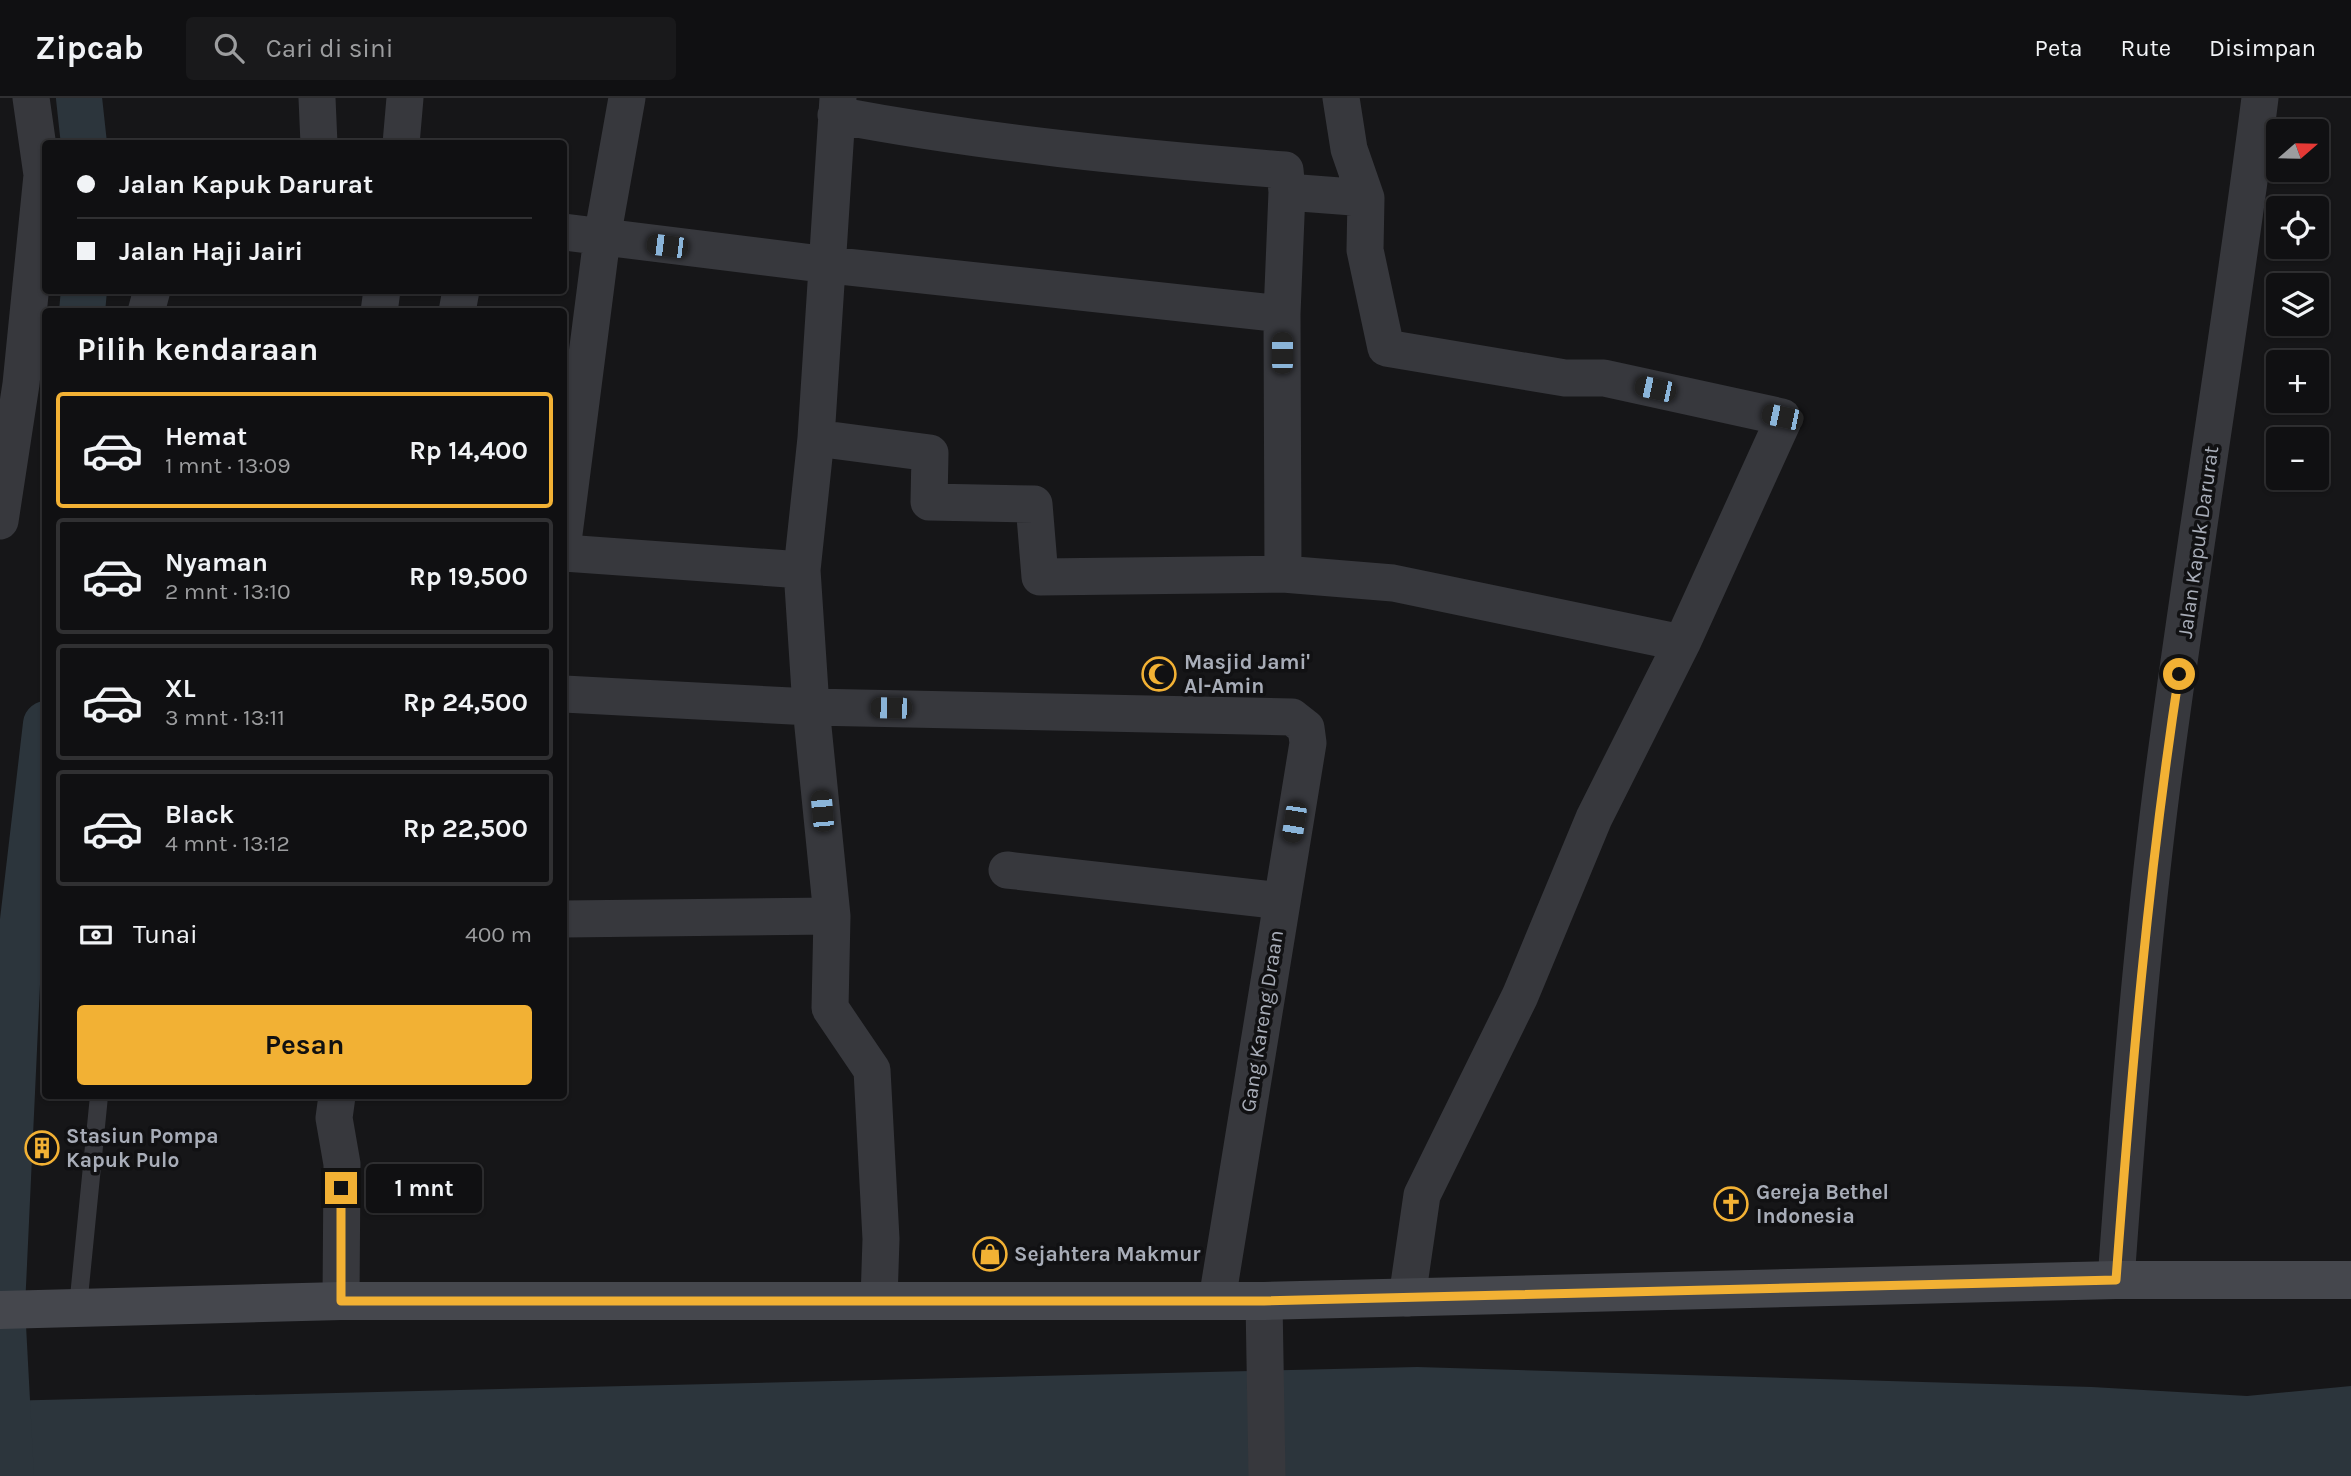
<!DOCTYPE html>
<html lang="id">
<head>
<meta charset="utf-8">
<style>
  :root { --surface:#101012; --page:#19191b; --text:#f1f3f6; --muted:#9c9d9f; --line:#303032; --accent:#f2b134 }
  body { margin:0; font-family:Karla,sans-serif; background:var(--page); color:var(--text); height:100vh; display:flex; flex-direction:column; font-size:26px; white-space:nowrap }
  * { box-sizing:border-box; margin:0 }
  p { font-size:23px; color:var(--muted) }
  .icon { flex:none; width:38px; height:38px; fill:none; stroke:currentColor; stroke-width:2; stroke-linecap:round; stroke-linejoin:round }
  .map { position:relative; flex:1; overflow:hidden }
  .panel { position:absolute; left:42px; top:210px; width:525px; height:791px; display:flex; flex-direction:column; background:var(--surface); border-radius:7px; box-shadow:0 2px 5px #0004,0 0 0 2px var(--line) }
  .panel>* { flex:none }
  .guide { position:absolute; left:42px; top:42px; width:525px; height:154px; border-radius:7px; box-shadow:0 2px 5px #0004,0 0 0 2px var(--line); display:grid; align-content:center; height:154px; padding:0 35px; background:var(--surface) }
  .needle { width:46px; rotate:70deg }
  .tools { position:absolute; left:2266px; top:21px; display:grid; gap:14px }
  .tools a { display:grid; place-items:center; width:63px; height:63px; border-radius:7px; background:var(--surface); box-shadow:0 2px 5px #0004,0 0 0 2px var(--line); font-size:35px }
  .end { position:absolute; width:32px; height:32px; margin:-16px; border:9px solid #f2b134; background:#111; box-shadow:0 0 0 4px #111 }
  .from { border-radius:50% }
  .bubble { position:absolute; height:49px; border-radius:7px; background:var(--surface); box-shadow:0 2px 5px #0004,0 0 0 2px var(--line); font-size:23px; font-weight:700; line-height:49px; text-align:center }
  .car { position:absolute; width:21px; height:42px; margin:-21px -10px; border-radius:9px; box-shadow:0 0 5px 2px #0007; background:linear-gradient(#222 24%,#8ab4d8 0 40%,#222 0 76%,#8ab4d8 0 86%,#222 0) }
  .guide b { display:flex; align-items:center; gap:24px; height:66px; font-size:26px }
  .guide b+b { border-top:2px solid var(--line) }
  .guide i { width:18px; height:18px; background:var(--text) }
  ul { padding:0; list-style:none }
  li { display:flex; align-items:center; gap:21px; height:116px; margin:0 14px 10px; padding:0 21px; border:4px solid var(--line); border-radius:7px }
  li div { flex:1 }
  li b { display:block; font-size:26px }
  li em { font-style:normal; font-weight:700 }
  li.selected { border-color:var(--accent) }
  li>.icon { width:63px; height:63px; stroke-width:1.5 }
  h2 { padding:0 35px; font-size:32px; line-height:84px }
  .pay { display:flex; align-items:center; gap:18px; height:77px; padding:0 35px; font-size:26px }
  .pay p { margin-inline-start:auto }
  .primary-button { display:flex; gap:14px; margin-top:auto; padding:14px 35px }
  .primary-button a { flex:1; height:80px; border-radius:7px; background:var(--accent); color:#111; font-size:28px; font-weight:700; line-height:80px; text-align:center }
  header { display:flex; align-items:center; gap:42px; box-sizing:border-box; height:98px; padding:0 35px; background:var(--surface); border-bottom:2px solid var(--line) }
  header strong { font-size:33px }
  nav { display:flex; gap:38px; margin-inline-start:auto; font-size:24px }
  .search { width:490px; height:63px; background:var(--page); display:flex; align-items:center; gap:18px; box-sizing:border-box; padding:0 24px; border-radius:7px; color:var(--muted); font-size:26px }
  .map>svg:first-child { display:block }
</style>
</head>
<body>
<header>
<strong>Zipcab</strong>
<div class="search"><svg class="icon" aria-label="search" viewBox="0 0 24 24"><circle cx="10" cy="10" r="6"/><path d="M15 15l6 6"/></svg>Cari di sini</div>
<nav><a>Peta</a><a>Rute</a><a>Disimpan</a></nav>
</header>
<div class="map">
<svg width="2351" height="1378" viewBox="0 0 2351 1378">
  <rect width="100%" height="100%" fill="#161618"/>
  <path fill="#2c353c" d="M1417 1269 2092 1289 2247 1298 2351 1288V1378H0V1303Z"/>
  <g fill="none" stroke-linecap="round" stroke-linejoin="round">
    <path stroke="#2c353c" stroke-width="46" d="M79 0 84 46
      M82 214 84 192
      M11 1378 2 1209 18 865 46 626"/>
    <path stroke="#37383d" stroke-width="18" d="M78 1209 99 998"/>
    <path stroke="#37383d" stroke-width="37" d="M317 0 319 46
      M838 0 816 340 802 472 811 609 832 818 830 910 872 972 881 1141 879 1202
      M1341 0 1349 51 1366 100 1365 152 1386 250 1565 280H1604L1782 319 1783 323 1682 545 1594 720 1520 898 1422 1097 1407 1200
      M836 17C983 45 1135 60 1285 72L1287 94
      M401 46 405 0
      M564 134 829 167 1282 216
      M146 214 152 192
      M379 214 382 192
      M457 214 461 192
      M816 340 930 355 929 404 1034 406 1040 479 1283 476 1393 485 1682 545
      M0 423 21 286 42 77 31 0
      M564 436 602 140 627 0
      M564 455 802 472
      M1283 476 1282 216 1287 94 1366 100
      M564 596 811 609 1292 619 1306 630 1308 645 1217 1202
      M1007 772 1281 803
      M564 821 832 818
      M337 998 334 1020 342 1066 341 1203
      M2116 1182C2128 1016 2141 852 2162 687 2192 458 2231 230 2260 0
      M1264 1203 1267 1378"/>
    <path stroke="#45474d" stroke-width="38" d="M0 1212 341 1203H1264L2116 1182H2351"/>
  </g>
  <g fill="none" stroke-linecap="round" stroke-linejoin="round">
    <path stroke="#f2b134" stroke-width="9" d="M341 1090V1203H1264L2116 1182C2131 979 2148 777 2179 576"/>
  </g>
  <defs>
    <symbol id="mosque-ring" viewBox="-11 -11 22 22"><circle r="9.5" fill="#111113" stroke="#f2b134" stroke-width="1.5"/><path d="M3.5-4.9A6 6 0 1 0 3.5 4.9A5 5 0 1 1 3.5-4.9Z" fill="#f2b134"/></symbol>
    <symbol id="building-ring" viewBox="-11 -11 22 22"><circle r="9.5" fill="#111113" stroke="#f2b134" stroke-width="1.5"/><path d="M-4-6H4V6H1V3H-1V6H-4ZM-2.5-4.3h1.7v1.8h-1.7ZM.8-4.3h1.7v1.8H.8ZM-2.5-1h1.7V.8h-1.7ZM.8-1h1.7V.8H.8Z" fill="#f2b134"/></symbol>
    <symbol id="church-ring" viewBox="-11 -11 22 22"><circle r="9.5" fill="#111113" stroke="#f2b134" stroke-width="1.5"/><path d="M-1.2-6h2.4v3.5h3.3v2.4h-3.3V6h-2.4V-.1h-3.3v-2.4h3.3Z" fill="#f2b134"/></symbol>
    <symbol id="shop-ring" viewBox="-11 -11 22 22"><circle r="9.5" fill="#111113" stroke="#f2b134" stroke-width="1.5"/><path d="M-5-2.5h2.3a2.7 3.5 0 0 1 5.4 0H5L5.5 6h-11ZM-1.5-2.5h3a1.5 2.3 0 0 0-3 0Z" fill="#f2b134"/></symbol>
  </defs>
  <g fill-rule="evenodd">
    <use href="#mosque-ring" x="1140" y="557" width="38" height="38"/>
    <use href="#building-ring" x="23" y="1031" width="38" height="38"/>
    <use href="#church-ring" x="1712" y="1087" width="38" height="38"/>
    <use href="#shop-ring" x="971" y="1137" width="38" height="38"/>
  </g>
  <g text-anchor="middle" stroke-width="7" stroke-linejoin="round" paint-order="stroke">
    <g font-size="21" fill="#a8adb8" stroke="#111113">
      <text transform="translate(2198 444) rotate(-82)" y="7">Jalan Kapuk Darurat</text>
      <text transform="translate(1262 923) rotate(-81)" y="7">Gang Kareng Draan</text>
    </g>
    <g font-size="21" font-weight="bold" fill="#a8adb8" stroke="#111113" text-anchor="start">
      <text x="1184" y="571">Masjid Jami'<tspan x="1184" dy="24">Al-Amin</tspan></text>
      <text x="66" y="1045">Stasiun Pompa<tspan x="66" dy="24">Kapuk Pulo</tspan></text>
      <text x="1756" y="1101">Gereja Bethel<tspan x="1756" dy="24">Indonesia</tspan></text>
      <text x="1014" y="1163">Sejahtera Makmur</text>
    </g>
  </g>
</svg>
<div class="tools">
<a><svg class="needle" viewBox="-14 -14 28 28"><path d="M0-13l5 13h-10z" fill="#e53935"/><path d="M0 13l5-13h-10z" fill="#9c9d9f"/></svg></a>
<a><svg class="icon" aria-label="locate" viewBox="0 0 24 24"><circle cx="12" cy="12" r="6"/><path d="M12 2v4M12 18v4M2 12h4M18 12h4"/></svg></a>
<a><svg class="icon" aria-label="layers" viewBox="0 0 24 24"><path d="M12 4l9 5-9 5-9-5zM3 14l9 5 9-5"/></svg></a>
<a>+</a>
<a>−</a>
</div>
<i class="end from" style="left:2179px;top:576px"></i>
<i class="end" style="left:341px;top:1090px"></i>
<div class="bubble" style="left:366px;top:1066px;width:116px">1 mnt</div>
<i class="car" style="left:667px;top:148px;rotate:277deg"></i>
<i class="car" style="left:1282px;top:255px;rotate:0deg"></i>
<i class="car" style="left:1655px;top:291px;rotate:282deg"></i>
<i class="car" style="left:1782px;top:319px;rotate:282deg"></i>
<i class="car" style="left:891px;top:610px;rotate:271deg"></i>
<i class="car" style="left:822px;top:713px;rotate:355deg"></i>
<i class="car" style="left:1294px;top:724px;rotate:189deg"></i>
<div class="guide">
<b><i class="from"></i>Jalan Kapuk Darurat</b>
<b><i></i>Jalan Haji Jairi</b>
</div>
<section class="panel">
<h2>Pilih kendaraan</h2>
<ul>
<li class="selected"><svg class="icon" aria-label="car" viewBox="0 0 24 24"><path d="M5 17H2v-5l4-1 3-4h7l3 4 3 1v5h-3M9 17h6M6 11h13"/><circle cx="7" cy="17" r="2"/><circle cx="17" cy="17" r="2"/></svg><div><b>Hemat</b><p>1 mnt · 13:09</p></div><em>Rp 14,400</em></li>
<li><svg class="icon" aria-label="car" viewBox="0 0 24 24"><path d="M5 17H2v-5l4-1 3-4h7l3 4 3 1v5h-3M9 17h6M6 11h13"/><circle cx="7" cy="17" r="2"/><circle cx="17" cy="17" r="2"/></svg><div><b>Nyaman</b><p>2 mnt · 13:10</p></div><em>Rp 19,500</em></li>
<li><svg class="icon" aria-label="car" viewBox="0 0 24 24"><path d="M5 17H2v-5l4-1 3-4h7l3 4 3 1v5h-3M9 17h6M6 11h13"/><circle cx="7" cy="17" r="2"/><circle cx="17" cy="17" r="2"/></svg><div><b>XL</b><p>3 mnt · 13:11</p></div><em>Rp 24,500</em></li>
<li><svg class="icon" aria-label="car" viewBox="0 0 24 24"><path d="M5 17H2v-5l4-1 3-4h7l3 4 3 1v5h-3M9 17h6M6 11h13"/><circle cx="7" cy="17" r="2"/><circle cx="17" cy="17" r="2"/></svg><div><b>Black</b><p>4 mnt · 13:12</p></div><em>Rp 22,500</em></li>
</ul>
<div class="pay"><svg class="icon" aria-label="cash" viewBox="0 0 24 24"><path d="M3 7h18v10H3z"/><circle cx="12" cy="12" r="2"/></svg>Tunai<p>400 m</p></div>
<div class="primary-button"><a>Pesan</a></div>
</section>
</div>
</body>
</html>
